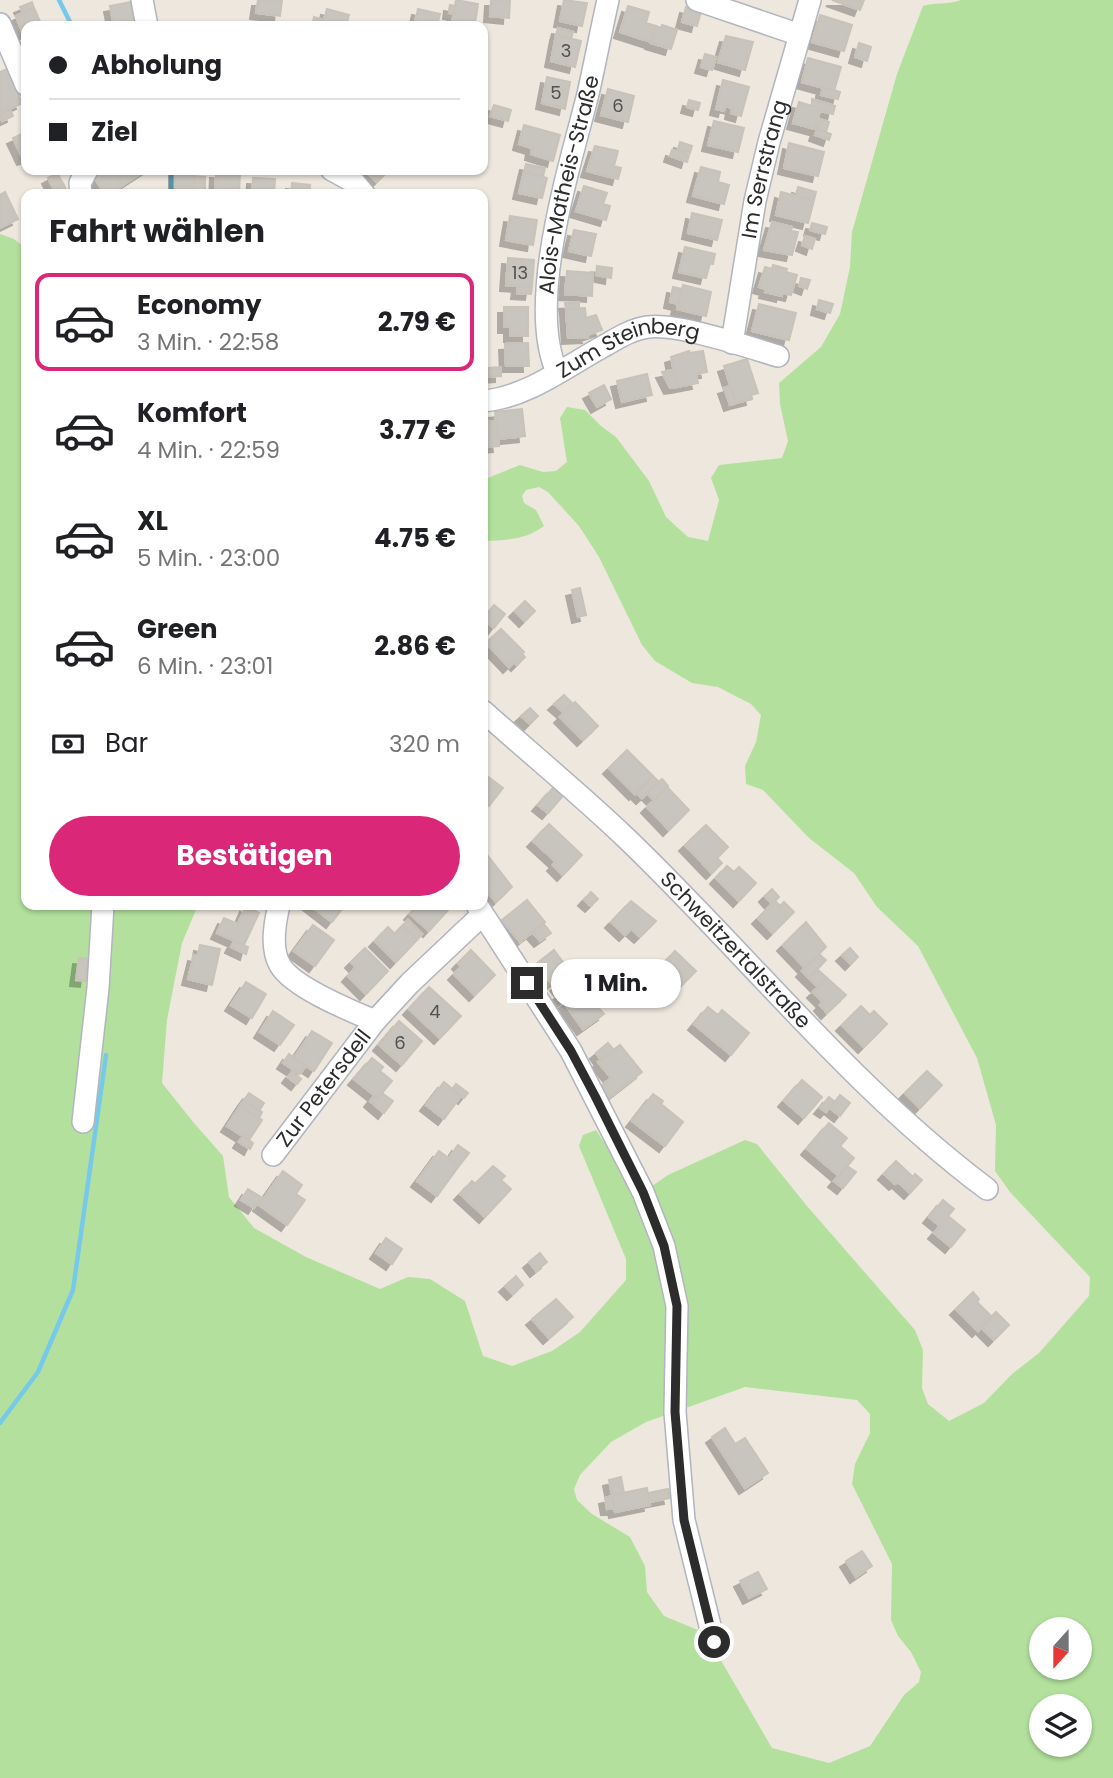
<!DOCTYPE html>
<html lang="de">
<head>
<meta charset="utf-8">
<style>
  :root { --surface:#fff; --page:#f2f2f2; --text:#202124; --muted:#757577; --line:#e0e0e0; --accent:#db2777 }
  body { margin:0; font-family:Poppins,sans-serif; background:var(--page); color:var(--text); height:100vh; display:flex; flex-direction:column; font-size:26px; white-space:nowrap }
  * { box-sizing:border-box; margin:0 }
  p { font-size:23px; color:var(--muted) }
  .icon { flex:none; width:38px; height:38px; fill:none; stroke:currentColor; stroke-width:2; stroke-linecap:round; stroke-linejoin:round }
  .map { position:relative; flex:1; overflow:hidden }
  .drawer { position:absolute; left:21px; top:189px; width:467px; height:721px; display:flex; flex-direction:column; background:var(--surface); border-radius:14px; box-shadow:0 2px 5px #0004 }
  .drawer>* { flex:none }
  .banner { position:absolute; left:21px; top:21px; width:467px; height:154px; border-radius:14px; box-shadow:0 2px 5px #0004; display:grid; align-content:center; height:154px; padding:0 28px; background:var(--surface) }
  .needle { width:46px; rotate:201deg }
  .fabs { position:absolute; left:1029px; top:1617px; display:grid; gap:14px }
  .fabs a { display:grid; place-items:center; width:63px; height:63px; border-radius:50%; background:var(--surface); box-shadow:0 2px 5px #0004; font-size:35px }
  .end { position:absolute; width:32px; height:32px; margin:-16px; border:9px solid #2c2c2c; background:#fff; box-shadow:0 0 0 4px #fff }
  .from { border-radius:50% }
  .bubble { position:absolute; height:49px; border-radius:24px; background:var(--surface); box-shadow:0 2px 5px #0004; font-size:23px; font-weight:700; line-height:49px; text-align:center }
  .banner b { display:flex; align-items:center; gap:24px; height:66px; font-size:26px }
  .banner b+b { border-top:2px solid var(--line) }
  .banner i { width:18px; height:18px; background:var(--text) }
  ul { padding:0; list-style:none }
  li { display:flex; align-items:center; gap:21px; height:98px; margin:0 14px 10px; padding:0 14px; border:4px solid transparent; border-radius:14px }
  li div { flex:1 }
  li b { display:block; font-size:26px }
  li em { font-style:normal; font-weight:700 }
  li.current { border-color:var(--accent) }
  li>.icon { width:63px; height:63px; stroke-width:1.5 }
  h2 { padding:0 28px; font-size:32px; line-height:84px }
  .pay { display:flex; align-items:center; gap:18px; height:77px; padding:0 28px; font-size:26px }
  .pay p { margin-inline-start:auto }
  .cta { display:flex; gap:14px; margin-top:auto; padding:14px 28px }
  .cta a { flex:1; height:80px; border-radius:42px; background:var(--accent); color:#fff; font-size:28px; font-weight:700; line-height:80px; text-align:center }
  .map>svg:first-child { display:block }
</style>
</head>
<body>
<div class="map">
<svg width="1113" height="1778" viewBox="0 0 1113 1778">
  <defs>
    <filter id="shadow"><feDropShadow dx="-6" dy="6" stdDeviation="0" flood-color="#0004"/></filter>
  </defs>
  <rect width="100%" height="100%" fill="#ede7de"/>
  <path fill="#b3e19d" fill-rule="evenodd" d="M961 0H1113V1778H0V234L14 239 26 249V905H198L182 943 167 1020 162 1083 194 1123 223 1156 229 1197 254 1228 306 1257 380 1289 408 1277 430 1279 465 1301 483 1356 512 1366 552 1351 580 1332 626 1280V1259L579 1146 583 1135 596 1130 635 1190 652 1186 668 1175 745 1140 757 1144 807 1206 915 1330 923 1350 922 1388 928 1404 949 1421 984 1403 1012 1374 1039 1353 1089 1296 1090 1277 1010 1192 995 1171 996 1125 977 1058 918 946 877 907 854 873 809 838 763 790 746 784 745 766 756 742 761 715 751 704 718 687 692 683 655 661 642 645 599 557 579 526 548 492 539 487 526 490 522 496 524 503 536 510 544 526C525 540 506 540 483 541V480L520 465 543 472 556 471 567 462 560 418 567 407 585 410 601 426 616 437 649 481 666 517 688 537 708 541 719 500 711 478 719 465 782 458 788 441 780 404 779 383 821 347 840 314 850 267 852 232 897 74 923 6C936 2 948 5 961 0ZM745 1387 857 1400 870 1414V1433L855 1464 852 1484 892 1564 891 1620 898 1636 911 1652 921 1672 919 1682 904 1695 870 1746 829 1763 772 1748 705 1633 664 1616 647 1592 645 1566 630 1537 592 1514 577 1500 574 1489 580 1475 611 1442 646 1422ZM1041 1629H1080V1668H1041ZM1041 1706H1080V1745H1041Z"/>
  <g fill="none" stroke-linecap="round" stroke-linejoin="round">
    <path stroke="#76c9ea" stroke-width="4.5" d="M59 0 72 26
      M171 170V194
      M0 1423 38 1372 73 1290 106 1055"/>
  </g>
  <path fill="#c8c4be" stroke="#c8c3b8" stroke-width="2" filter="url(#shadow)" d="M258 0H282L280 16 256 13Z
    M456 0 478 4 475 24 452 21 454 14 449 13 450 5 455 6Z
    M491 0H510L509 18 490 16Z
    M564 0 587 3 582 26 560 21Z
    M832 0H864L860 10Z
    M32 2 34 8 23 13 20 7Z
    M131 2 135 26H114L110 6Z
    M628 6 649 12 646 23 656 26 651 42 620 32Z
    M686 7 701 11 697 26 682 22Z
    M34 8 42 26H26V33L23 34 16 16Z
    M327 9 349 15 346 26H322Z
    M418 9 440 14 437 26H414Z
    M820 15 852 25 844 51 812 42Z
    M314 17 324 20 322 26H312Z
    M662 25 677 30 671 49 651 43 656 26 661 28Z
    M558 28 573 32 571 39 556 35Z
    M556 35 581 41 575 67 551 61Z
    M726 36 753 42 745 70 718 62Z
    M859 43 871 47 867 61 855 57Z
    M705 54 716 57 712 70 701 67Z
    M808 58 841 67 834 91 802 82Z
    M7 69 22 103 0 114V72Z
    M547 77 570 82 565 109 542 103Z
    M723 80 749 87 741 116 731 113 732 108 725 106 724 111 716 109Z
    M823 87 840 92 838 99 821 95Z
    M608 89 634 96 628 122 601 115Z
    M812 99 835 106 833 114 820 111 815 129 793 123 799 102 812 106Z
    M689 100 700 103 698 110 687 107Z
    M494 105 511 110 508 121 490 116Z
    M10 109 13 116 2 121 0 114Z
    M820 119 829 122 826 132 817 129Z
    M714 121 744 128 738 152 708 145Z
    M524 125 560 135 553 161 531 154 532 148 519 144Z
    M817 129 831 134 829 140 815 135Z
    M26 132V158L23 159 13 138Z
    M680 142 692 146 690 153 678 149Z
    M789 143 824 152 818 176 784 168Z
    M595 146 618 151 614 166 621 168 618 179 587 171Z
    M672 150 689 155 687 162 670 156Z
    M526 164 545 168 543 177 524 172Z
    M701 167 720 172 718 182 729 185 724 204 693 196Z
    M104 170H112L123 185 110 194H105L94 177Z
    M112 170H146L123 185Z
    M175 170H194V189H175Z
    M364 170H389L377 182Z
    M216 172 240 174 239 194 215 193Z
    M524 172 547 178 542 198 519 193Z
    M57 173 64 185 54 190 48 178Z
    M194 176 205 177V194H194Z
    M253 178 275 179 274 194H252Z
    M292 183 310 185 309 194H315H291Z
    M64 185 68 194H56L54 190Z
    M584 186 607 193 603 204 610 206 606 220 576 211Z
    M798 187 816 192 814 200 796 195Z
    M5 192 18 219 0 228V195Z
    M781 192 814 200 808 223 776 215Z
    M692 213 722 220 717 240 688 233Z
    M510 216 537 220 533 245 506 240Z
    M772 222 792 227 791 231 798 232 792 255 764 250Z
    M812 223 827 227 825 234 810 230Z
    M574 230 596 234 591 256 569 251Z
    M805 236 815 239 812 249 802 245Z
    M685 247 715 254 713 264 710 263 706 278 679 272Z
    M508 258 534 260 532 287 506 285Z
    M773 265 787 269 786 272 797 275 791 295 782 293V296L765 292 766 289 759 287 765 267 772 269Z
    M597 266 612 268 611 278 596 275Z
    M567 271 593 273 592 296 565 294Z
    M801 278 810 280 807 289 799 286Z
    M683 285 711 292 706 316 677 309Z
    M518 286 532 287 531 294 517 293Z
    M673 287 682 289 678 304 670 302Z
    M819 300 833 304 830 313 817 309Z
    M579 302V308L566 309 565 303Z
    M759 304 796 313 789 340 752 331Z
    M504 307H528V336H510V327H504Z
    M585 308 586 318 596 315 602 330 587 335 588 337 568 338 566 309Z
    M528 343 529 366H506L505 344Z
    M689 351 690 353 703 351 707 372 696 374 698 383 677 387 671 357Z
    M747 359 758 393 751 395 752 399 736 403 724 366Z
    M501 367V376L488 377V368Z
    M673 370 677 387 670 388 662 372Z
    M647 374 652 395 622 402 617 381Z
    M604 385 611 399 597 407 589 393Z
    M730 386 736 403 730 405 724 388Z
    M522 409 525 436 498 439 495 412Z
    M496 421 499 446 488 447 485 422Z
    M580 588 586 615 578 617 572 590Z
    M525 601 535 611 525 621 515 611Z
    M494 605 505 614 494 628 483 619Z
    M501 629 524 652 522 654 525 657 517 665 514 662 509 667 486 643Z
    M564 695 572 703 563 712 554 704Z
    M575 702 598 726 583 740 560 717Z
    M530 708 538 716 530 724 521 716Z
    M627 750 653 776 635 794 609 768Z
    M483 773 503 788 489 806 483 801Z
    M653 776 659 782 642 798 636 792Z
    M662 779 668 786 654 800 647 793Z
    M667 787 689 810 669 830 647 807Z
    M553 788 563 796 548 813 538 805Z
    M549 824 582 855 563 875 553 865 556 862 533 841Z
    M706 825 728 847 707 868 685 845Z
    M488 856 512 887 496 902 483 887V860Z
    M717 858 722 863 712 873 707 868Z
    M727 866 734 872 739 867 756 883 739 901 716 878Z
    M772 889 779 897 772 904 765 896Z
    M591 892 598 899 591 906 584 900Z
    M527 900 545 922 520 942 502 920Z
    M631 901 656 921 640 937 631 929 625 935 611 922Z
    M775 901 780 906 784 902 794 912 773 933 758 918Z
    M310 905H345L332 922Z
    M418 905H446L450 908 429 931 410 914Z
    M246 906 259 913 244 945 217 933 224 918 238 924Z
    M408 920 422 934 417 940 402 926Z
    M806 922 826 947 805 968 783 945Z
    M543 923 551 933 540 941 532 932Z
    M313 925 334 940 315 966 294 951Z
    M402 926 417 940 396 962 375 941 388 927 395 934Z
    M234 941 248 947 246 954 231 947Z
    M200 945 220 949 212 985 188 979 194 955 198 956Z
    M365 948 388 971 366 994 348 976 356 967 351 962Z
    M850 948 858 957 851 964 842 955Z
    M471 950 495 975 475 995 454 974 461 967 458 963Z
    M554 950 569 970 552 984 536 964Z
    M675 951 696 971 680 987 659 968Z
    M819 954 826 960 809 978 802 971Z
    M79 958 89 959 86 981 76 980Z
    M817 969 827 978 818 987 809 978Z
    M569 975 574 983 562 992 556 985Z
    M827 978 846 995 827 1013 820 1005 823 1002 813 992Z
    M246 982 266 994 252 1018 231 1005Z
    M570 986 574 992 563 1001 559 994Z
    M429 987 461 1016 440 1038 409 1009Z
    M583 990 604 1014 583 1029 564 1003Z
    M861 1006 870 1015 874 1011 887 1024 864 1047 842 1025Z
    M708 1007 718 1015 722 1010 749 1033 731 1055 694 1024Z
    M273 1011 294 1025 280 1045 260 1032Z
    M399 1021 422 1041 402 1065 379 1045Z
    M312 1031 332 1043 314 1071 294 1058Z
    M608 1043 614 1050 601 1060 596 1053Z
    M620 1045 642 1072 610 1097 601 1086 611 1078 598 1062Z
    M289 1054 306 1066 300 1074 283 1063Z
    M372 1058 383 1067 380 1071 392 1081 378 1098 354 1079Z
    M927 1071 942 1085 920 1108 905 1093Z
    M292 1072 301 1079 297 1084 288 1077Z
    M802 1080 822 1097 804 1118 784 1101Z
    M444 1082 461 1096 444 1119 426 1105Z
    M456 1084 468 1093 464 1098 452 1089Z
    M249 1093 264 1103 259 1111 244 1100Z
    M382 1093 393 1101 384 1113 370 1101 374 1096 378 1098Z
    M653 1094 663 1101 661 1104 683 1122 665 1146 632 1121Z
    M840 1095 850 1103 840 1116 830 1108Z
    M829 1097 835 1102 826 1112 820 1108Z
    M244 1100 262 1112 259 1118 240 1106Z
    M240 1106 262 1120 249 1140 227 1126Z
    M829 1123 847 1138 840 1146 854 1158 839 1176 807 1149Z
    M243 1136 253 1143 250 1149 239 1142Z
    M458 1145 469 1153 459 1166 449 1158Z
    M439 1151 459 1166 437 1196 417 1181Z
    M896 1161 913 1177 915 1174 922 1180 910 1193 898 1182 895 1184 884 1174Z
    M493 1166 505 1176 501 1180 511 1189 485 1217 460 1194 472 1181 475 1184Z
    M847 1166 856 1172 843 1188 834 1181Z
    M283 1171 302 1185 296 1194 305 1200 287 1225 259 1205Z
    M248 1189 261 1197 254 1208 241 1200Z
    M943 1200 954 1209 948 1216 965 1230 951 1247 934 1233 940 1226 929 1217Z
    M386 1238 402 1249 392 1264 376 1253Z
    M540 1253 547 1262 536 1271 529 1262Z
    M516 1276 523 1285 513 1294 505 1286Z
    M973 1292 979 1299 977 1302 992 1317 978 1331 956 1309Z
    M556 1299 573 1317 549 1338 532 1319Z
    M996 1312 1009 1325 994 1340 981 1327Z
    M725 1428 735 1444 745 1438 768 1473 745 1488 712 1437Z
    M621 1477 624 1493 612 1495 609 1480Z
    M647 1488 650 1505 615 1512 612 1495Z
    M668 1489 670 1498 649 1502 648 1493Z
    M612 1496 614 1508 607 1509 605 1498Z
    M862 1551 872 1566 856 1577 846 1561Z
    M758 1572 767 1589 749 1598 740 1581Z"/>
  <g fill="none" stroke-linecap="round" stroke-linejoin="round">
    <defs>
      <g id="minor">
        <path d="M142 0 147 26"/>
        <path d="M697 0 800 35"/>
        <path d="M0 24 26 85"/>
        <path d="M332 170 354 182 364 194"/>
        <path d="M81 194 80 183 87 170"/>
        <path id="s1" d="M732 343 755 201 769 142 810 0"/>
        <path id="s2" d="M557 372C526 303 570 166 588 94 595 63 601 31 608 0"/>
        <path id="s3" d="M483 401C526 398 567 366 604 346 618 338 632 329 648 327 678 323 748 347 778 356"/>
        <path id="s4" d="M483 711C531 754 580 794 626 838 747 954 852 1088 987 1189"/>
        <path d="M279 905C275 922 270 948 280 965 292 987 351 1011 375 1021"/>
        <path d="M477 905 571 1051 643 1192 664 1246 677 1306 675 1412 684 1520 714 1642"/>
        <path d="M83 1122 98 988 103 905"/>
        <path id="s5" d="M273 1155 375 1021 410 983 482 915"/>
      </g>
    </defs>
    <use href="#minor" stroke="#b2b4be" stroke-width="24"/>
    <use href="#minor" stroke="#fff" stroke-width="21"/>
  </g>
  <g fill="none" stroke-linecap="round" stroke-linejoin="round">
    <path stroke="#2c2c2c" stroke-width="9" d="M527 983 571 1051 595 1096 643 1192 664 1246 677 1306 675 1412 684 1520 714 1642"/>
  </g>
  <g text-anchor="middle" stroke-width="7" stroke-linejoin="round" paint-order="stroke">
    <g font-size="18" fill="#535250">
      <text x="566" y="57">3</text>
      <text x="556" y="99">5</text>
      <text x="618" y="112">6</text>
      <text x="520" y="279">13</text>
      <text x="435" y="1018">4</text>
      <text x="400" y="1049">6</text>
    </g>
    <g font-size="21" fill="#2c2c2c" stroke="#fff">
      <text dy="7" stroke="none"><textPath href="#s1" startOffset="177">Im Serrstrang</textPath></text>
      <text dy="7" stroke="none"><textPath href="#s2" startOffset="191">Alois-Matheis-Straße</textPath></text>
      <text dy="7" stroke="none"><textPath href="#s3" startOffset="158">Zum Steinberg</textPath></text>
      <text dy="7" stroke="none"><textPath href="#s4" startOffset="348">Schweitzertalstraße</textPath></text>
      <text dy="7" stroke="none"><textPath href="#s5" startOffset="84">Zur Petersdell</textPath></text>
    </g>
  </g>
</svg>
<div class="fabs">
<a><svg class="needle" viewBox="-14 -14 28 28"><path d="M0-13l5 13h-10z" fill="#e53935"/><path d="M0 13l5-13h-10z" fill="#757577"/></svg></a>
<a><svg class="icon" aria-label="layers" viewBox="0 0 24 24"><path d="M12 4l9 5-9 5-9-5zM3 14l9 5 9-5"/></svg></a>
</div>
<i class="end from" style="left:714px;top:1642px"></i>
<i class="end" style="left:527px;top:983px"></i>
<div class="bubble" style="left:551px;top:959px;width:130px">1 Min.</div>
<div class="banner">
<b><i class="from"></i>Abholung</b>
<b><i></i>Ziel</b>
</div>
<section class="drawer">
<h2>Fahrt wählen</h2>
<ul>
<li class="current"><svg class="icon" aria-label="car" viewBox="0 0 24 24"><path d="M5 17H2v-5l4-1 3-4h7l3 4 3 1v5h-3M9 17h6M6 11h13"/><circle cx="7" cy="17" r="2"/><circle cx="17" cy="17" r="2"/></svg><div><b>Economy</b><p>3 Min. · 22:58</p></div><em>2.79 €</em></li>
<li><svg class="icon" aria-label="car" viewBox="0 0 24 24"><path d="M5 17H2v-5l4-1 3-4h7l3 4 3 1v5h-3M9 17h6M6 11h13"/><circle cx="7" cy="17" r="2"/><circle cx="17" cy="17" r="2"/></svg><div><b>Komfort</b><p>4 Min. · 22:59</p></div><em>3.77 €</em></li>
<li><svg class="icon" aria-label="car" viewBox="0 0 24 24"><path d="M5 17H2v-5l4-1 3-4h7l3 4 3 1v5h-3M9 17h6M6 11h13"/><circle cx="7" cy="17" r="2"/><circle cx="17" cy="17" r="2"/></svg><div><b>XL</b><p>5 Min. · 23:00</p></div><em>4.75 €</em></li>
<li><svg class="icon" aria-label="car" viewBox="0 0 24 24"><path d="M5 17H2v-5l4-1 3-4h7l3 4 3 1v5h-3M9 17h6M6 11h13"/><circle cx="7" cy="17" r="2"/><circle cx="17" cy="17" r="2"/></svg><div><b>Green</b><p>6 Min. · 23:01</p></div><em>2.86 €</em></li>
</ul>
<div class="pay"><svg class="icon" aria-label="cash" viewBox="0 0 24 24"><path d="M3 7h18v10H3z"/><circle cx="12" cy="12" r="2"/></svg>Bar<p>320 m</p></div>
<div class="cta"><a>Bestätigen</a></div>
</section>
</div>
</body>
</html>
